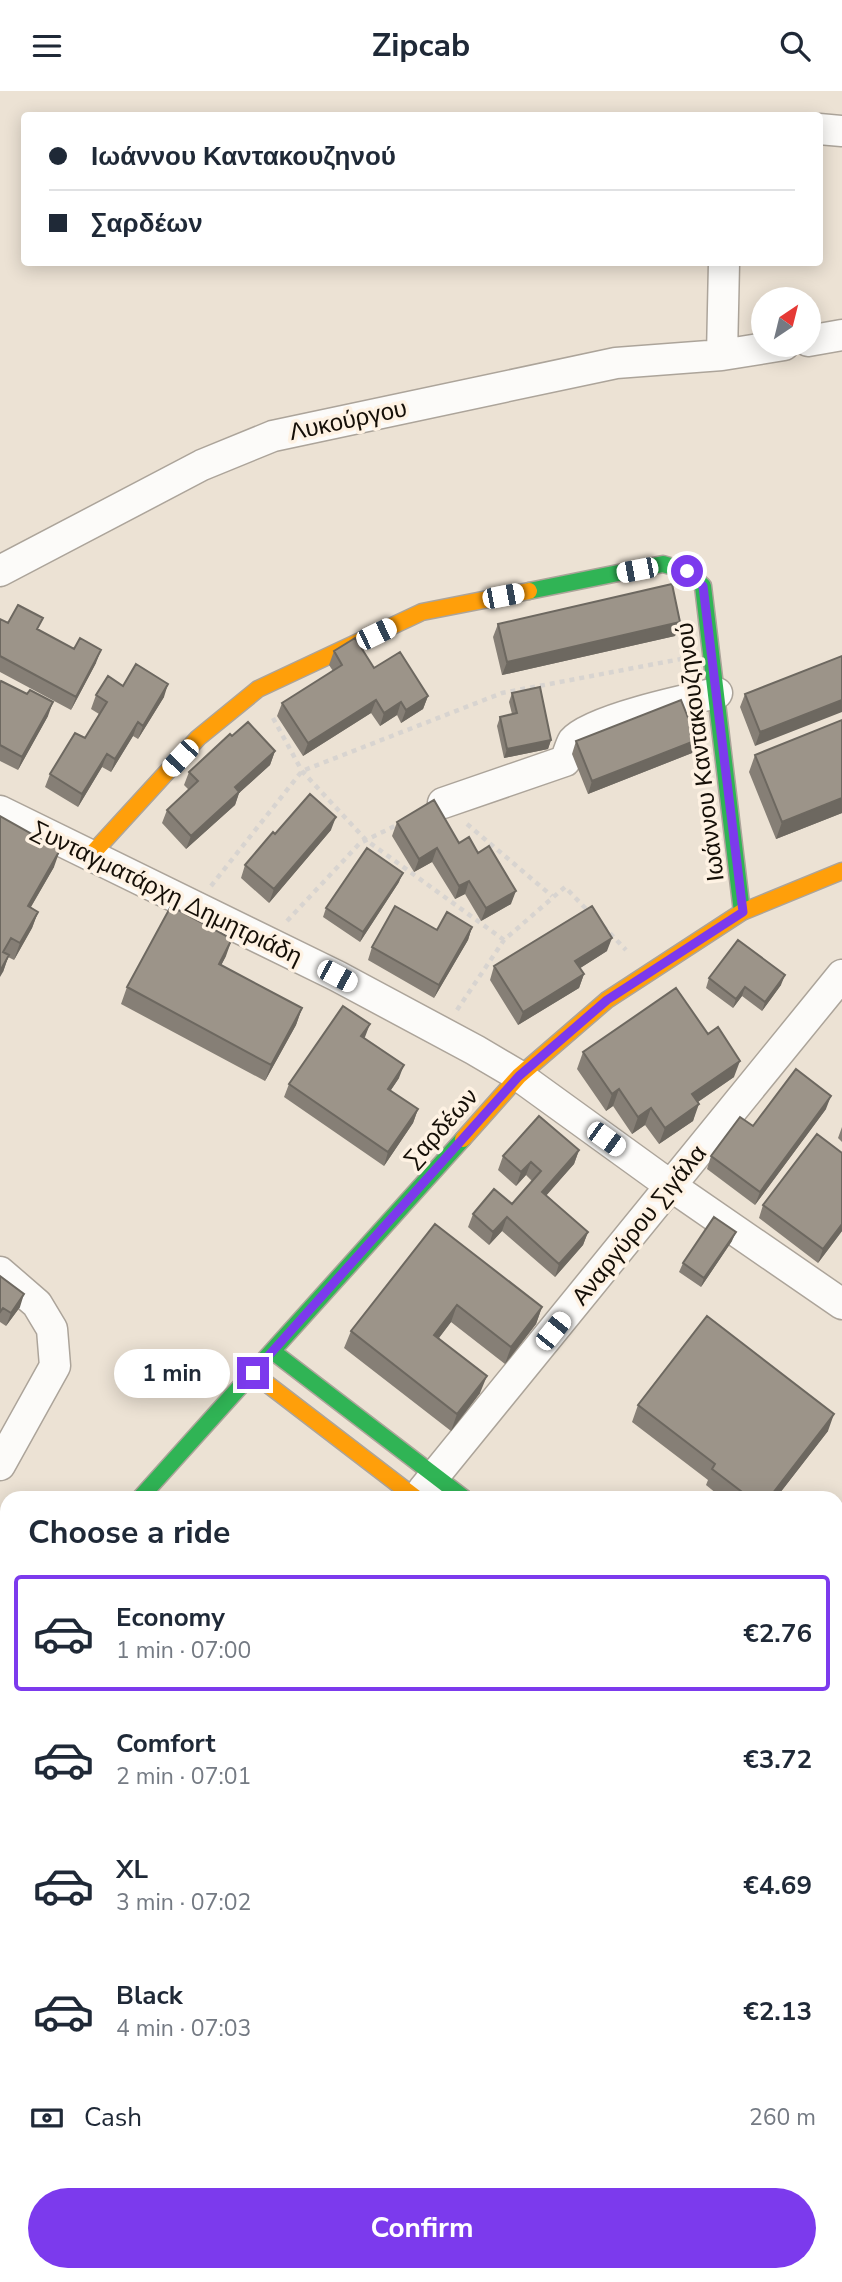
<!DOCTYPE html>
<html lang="en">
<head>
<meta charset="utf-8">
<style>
  :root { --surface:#fff; --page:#f2f2f3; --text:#1f2937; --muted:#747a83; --line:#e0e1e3; --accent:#7c3aed }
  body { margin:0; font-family:"Nunito Sans",sans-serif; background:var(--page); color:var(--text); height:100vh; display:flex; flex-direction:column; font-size:26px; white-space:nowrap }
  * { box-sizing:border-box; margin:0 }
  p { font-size:23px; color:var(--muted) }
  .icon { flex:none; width:38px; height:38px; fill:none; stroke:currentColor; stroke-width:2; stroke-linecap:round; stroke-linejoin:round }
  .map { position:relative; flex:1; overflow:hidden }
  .sheet { position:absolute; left:0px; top:1400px; width:844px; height:791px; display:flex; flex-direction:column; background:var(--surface); border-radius:21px 21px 0 0; box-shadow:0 4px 18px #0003 }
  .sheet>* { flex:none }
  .top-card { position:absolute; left:21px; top:21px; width:802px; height:154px; border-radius:7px; box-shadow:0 4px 18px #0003; display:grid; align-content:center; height:154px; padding:0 28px; background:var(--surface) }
  .needle { width:46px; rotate:35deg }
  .tools { position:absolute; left:751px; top:196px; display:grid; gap:14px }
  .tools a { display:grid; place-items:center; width:70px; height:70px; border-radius:50%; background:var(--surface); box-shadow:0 4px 18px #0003; font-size:35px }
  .end { position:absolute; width:32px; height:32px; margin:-16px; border:9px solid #7c3aed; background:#fff; box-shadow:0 0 0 4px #fff }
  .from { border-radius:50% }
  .bubble { position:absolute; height:49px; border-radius:24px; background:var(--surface); box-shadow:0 4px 18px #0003; font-size:23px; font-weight:700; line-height:49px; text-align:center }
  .car { position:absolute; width:21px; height:42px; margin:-21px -10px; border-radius:9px; box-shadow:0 0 5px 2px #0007; background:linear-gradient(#fff 24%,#345 0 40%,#fff 0 76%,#345 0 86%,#fff 0) }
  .top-card b { display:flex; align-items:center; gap:24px; height:66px; font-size:26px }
  .top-card b+b { border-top:2px solid var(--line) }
  .top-card i { width:18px; height:18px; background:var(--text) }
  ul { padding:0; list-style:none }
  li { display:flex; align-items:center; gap:21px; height:116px; margin:0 14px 10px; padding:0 14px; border:4px solid transparent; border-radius:7px }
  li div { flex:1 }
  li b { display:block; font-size:26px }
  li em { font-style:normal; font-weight:700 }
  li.selected { border-color:var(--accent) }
  li>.icon { width:63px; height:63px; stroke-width:1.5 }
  h2 { padding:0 28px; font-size:32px; line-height:84px }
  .pay { display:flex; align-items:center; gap:18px; height:77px; padding:0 28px; font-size:26px }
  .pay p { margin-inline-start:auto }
  .cta { display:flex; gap:14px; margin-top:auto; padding:14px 28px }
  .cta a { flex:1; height:80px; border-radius:42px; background:var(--accent); color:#fff; font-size:28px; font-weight:700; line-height:80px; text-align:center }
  header { display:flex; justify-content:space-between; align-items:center; height:91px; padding:0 28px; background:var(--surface); font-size:32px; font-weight:700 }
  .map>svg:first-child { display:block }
</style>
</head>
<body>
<header><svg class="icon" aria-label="menu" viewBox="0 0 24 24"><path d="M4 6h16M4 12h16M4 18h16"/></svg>Zipcab<svg class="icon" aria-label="search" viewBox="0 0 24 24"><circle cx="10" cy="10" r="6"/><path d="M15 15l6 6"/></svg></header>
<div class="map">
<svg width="842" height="2191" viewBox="0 0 842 2191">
  <rect width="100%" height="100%" fill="#ece2d4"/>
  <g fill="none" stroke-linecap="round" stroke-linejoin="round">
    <defs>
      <path id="street" d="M819 38 842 40
        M808 250 842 244
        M722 264 724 172
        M0 480 202 374 273 345 616 272 722 264 784 254
        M443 712 565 670C568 664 570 655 573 650 590 629 689 608 717 602
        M0 720 337 885 475 959 519 985 671 1095 842 1213
        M0 1181 37 1213 52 1238 55 1275 0 1374
        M423 1399 842 884
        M0 1833 7 1839
        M0 1891 7 1883
        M401 2184 409 2191
        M0 2186 7 2178
        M259 2191 265 2184
        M527 2191 533 2184"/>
      <path id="fast" d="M529 500 663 473 687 480 703 495 742 821
        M272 1260 464 1407
        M140 1407 463 1048
        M836 1560 842 1567
        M836 2130 842 2124"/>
      <path id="slow" d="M91 764 198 647 258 598 422 521 529 500
        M463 1048 519 985 607 909 742 821 842 780
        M253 1282 416 1407
        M0 1566 7 1558
        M836 1604 842 1612
        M836 2074 842 2078"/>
      <path id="jam" d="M782 2191 788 2184"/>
    </defs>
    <use href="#street" stroke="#aca49a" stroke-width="33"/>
    <use href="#fast" stroke="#aca49a" stroke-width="19"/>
    <use href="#slow" stroke="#aca49a" stroke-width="19"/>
    <use href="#jam" stroke="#aca49a" stroke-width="19"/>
    <path stroke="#d8d4d0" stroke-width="4.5" stroke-dasharray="5 5" stroke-linecap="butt" d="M273 627 302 680 366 749 504 849
      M467 733 552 805
      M211 795 302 680 502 602 681 568
      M287 830 360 752 401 732
      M603 835 626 859
      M457 919 504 849 565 796 589 821"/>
    <use href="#street" stroke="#fcfbf9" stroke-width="30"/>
    <use href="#fast" stroke="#30b455" stroke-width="16"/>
    <use href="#slow" stroke="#ff9f0a" stroke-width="16"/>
    <use href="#jam" stroke="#e5322d" stroke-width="16"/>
  </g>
  <path fill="#867f76" d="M0 528 8 532 39 539 96 572 71 619 0 581Z
    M680 531 675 545 502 584 493 546 498 533Z
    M334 560 374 577 428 605 423 618 401 632 397 624 380 635 371 622 303 665 277 625 282 612 333 580 329 574Z
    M842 565 755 655 740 616 745 603Z
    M0 592 48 625 18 679 0 670Z
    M123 595 164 606 138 648 133 645 111 681 102 676 78 716 45 696 50 683 85 647 99 623 91 618 96 604Z
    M512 602 551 649 548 658 504 667 497 635 500 626 512 623 509 611Z
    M842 629V722L776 748 749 681 755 664Z
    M232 645 275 660 270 674 239 702 235 714 186 758 162 732 167 719 189 699 184 694 189 681Z
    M576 650 692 662 588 703 572 663Z
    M0 725 54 776 31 816 38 821 32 837 14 869 8 866 3 881Z
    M397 731 459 752 478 762 511 813 481 830 465 803 455 808 432 771 414 781 392 745Z
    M331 739 269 812 241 787 245 774 275 743Z
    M399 791 360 851 323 826 326 817Z
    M472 836 468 849 434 907 368 869 372 856 437 839Z
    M607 860 580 877 584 883 579 897 518 934 490 889 494 875Z
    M226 865 221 874 302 917 296 934 265 990 121 913 127 896Z
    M709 887 781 894 762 920 742 905 733 917 706 897Z
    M364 947 399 987 390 1000 418 1018 413 1032 384 1075 284 1006 289 993Z
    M583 961 734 986 698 1011 693 1030 659 1053 645 1034 632 1043 613 1015 606 1020 577 978Z
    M826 1018 755 1114 707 1078 711 1065 753 1035Z
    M842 1036V1051L838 1047Z
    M579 1059 574 1073 546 1104 588 1141 583 1154 555 1186 502 1140 489 1154 468 1136 473 1123 512 1113 532 1090 526 1084 516 1095 498 1079 503 1065Z
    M763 1114 842 1140 818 1172 759 1127Z
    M435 1133 542 1216 536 1233 505 1273 451 1231 439 1247 480 1302 451 1340 344 1257 351 1240Z
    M732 1150 701 1196 679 1181 683 1172Z
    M0 1185 20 1216 6 1235 0 1231Z
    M638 1314 828 1340 776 1407H722L706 1394 708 1389 632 1331Z
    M836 1957 842 1962V2072L836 2068Z"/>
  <path fill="#6d6860" d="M680 531 675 545 502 584 507 571Z
    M101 559 96 572 71 619 76 606Z
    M168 593 164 606 138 648 143 635Z
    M428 605 423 618 401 632 406 619Z
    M376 609 371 622 303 665 308 652Z
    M842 609V621L755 655 760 641Z
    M53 611 48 625 18 679 22 666Z
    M401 611 397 624 380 635 384 622Z
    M138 631 133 645 111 681 115 668Z
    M551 649 548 658 504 667 507 658Z
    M697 649 692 662 588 703 592 690Z
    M275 660 270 674 239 702 235 714 186 758 191 745 235 696Z
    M107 663 102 676 78 716 82 703Z
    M842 707V722L776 748 782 731Z
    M336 726 331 739 269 812 274 798Z
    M437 757 432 771 414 781 419 768Z
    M60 759 54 776 22 831 28 815Z
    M403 782 399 791 360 851 363 841Z
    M469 790 465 803 455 808 459 795Z
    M516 800 511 813 481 830 486 817Z
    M38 821 32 837 14 869 20 852Z
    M472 836 468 849 434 907 439 894Z
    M612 847 607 860 571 883 575 870Z
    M232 848 226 865 213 890 219 873Z
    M9 864 3 881 0 886V880Z
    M584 883 579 897 518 934 523 921Z
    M785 884 781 894 762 920 765 911Z
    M745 896 742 905 733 917 736 908Z
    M302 917 296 934 265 990 271 974Z
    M370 933 365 946 357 958 361 945Z
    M740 970 734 986 686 1019 692 1003Z
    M404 974 399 987 383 1011 388 998Z
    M619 998 613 1015 606 1020 612 1003Z
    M831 1005 826 1018 755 1114 760 1101Z
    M699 1013 693 1030 659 1053 665 1037Z
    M651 1017 645 1034 632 1043 638 1026Z
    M418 1018 413 1032 384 1075 388 1061Z
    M579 1059 574 1073 538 1114 542 1101Z
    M531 1071 526 1084 516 1095 521 1081Z
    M507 1126 502 1140 489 1154 493 1141Z
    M842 1133V1140L818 1172 823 1158Z
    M588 1141 583 1154 555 1186 559 1173Z
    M736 1141 732 1150 701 1196 704 1187Z
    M24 1203 20 1216 6 1235 11 1222Z
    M457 1214 451 1231 428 1261 434 1244Z
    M542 1216 536 1233 505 1273 511 1256Z
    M487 1285 480 1302 451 1340 457 1323Z
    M834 1323 828 1340 776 1407H769Z
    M842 1919V1932L836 1939V1926Z"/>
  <path fill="#9c9489" stroke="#6d6860" stroke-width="2" d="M672 493 680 531 507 571 498 533Z
    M18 514 43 527 37 538 74 558 80 547 101 559 76 606 0 565V528L8 532Z
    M355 547 374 577 400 561 428 605 406 619 401 611 384 622 376 609 308 652 282 612 342 574 334 560Z
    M842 565V609L760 641 745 603Z
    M136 573 168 593 143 635 138 631 115 668 107 663 82 703 50 683 75 642 85 647 107 611 96 604 108 585 123 595Z
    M1 590 27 603 30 599 53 611 22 666 0 654V592Z
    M540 596 551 649 507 658 500 626 517 622 512 602Z
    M681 609 697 649 592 690 576 650Z
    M842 629V707L782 731 755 664Z
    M248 631 275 660 235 696 239 701 191 745 167 719 198 690 189 681 230 643 232 645Z
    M310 703 336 726 274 798 245 774 273 741 275 743Z
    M434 709 459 752 469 746 478 762 489 755 516 800 486 817 469 790 459 795 437 757 419 768 397 731Z
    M0 725 60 759 28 815 38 821 20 852 11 847 3 861 9 864 0 880Z
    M367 757 403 782 363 841 326 817Z
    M171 815 232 848 219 873 302 917 271 974 127 896Z
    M395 815 437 839 447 821 472 836 439 894 372 856Z
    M592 815 612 847 575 870 584 883 523 921 494 875Z
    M738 849 785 884 765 911 745 896 736 908 709 887Z
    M676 897 708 943 718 936 740 970 692 1003 699 1013 665 1037 651 1017 638 1026 619 998 612 1003 583 961Z
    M343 915 370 933 361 945 404 974 388 998 418 1018 388 1061 289 993Z
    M796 978 831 1005 760 1101 711 1065 740 1026 753 1035Z
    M539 1025 579 1059 542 1101 588 1141 559 1173 507 1126 493 1141 473 1123 494 1098 512 1113 541 1080 531 1071 521 1081 503 1065Z
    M817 1043 842 1062V1133L823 1158 763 1114Z
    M714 1126 736 1141 704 1187 683 1172Z
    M435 1133 542 1216 511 1256 457 1214 434 1244 487 1285 457 1323 351 1240Z
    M0 1185 24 1203 11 1222 3 1217 0 1221Z
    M707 1225 834 1323 769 1407H750L712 1378 715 1373 638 1314Z
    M842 1816V1919L836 1926V1822Z
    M836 1957 842 1962V2043L836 2039Z"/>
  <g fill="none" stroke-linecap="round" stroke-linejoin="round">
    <path stroke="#7c3aed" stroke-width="9" d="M253 1282 519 985 607 909 743 821 703 495 687 480"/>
  </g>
  <g text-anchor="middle" stroke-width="7" stroke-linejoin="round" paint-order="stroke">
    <g font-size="24" fill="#150f07" stroke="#fef2e3">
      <text transform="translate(348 329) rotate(-12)" y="8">Λυκούργου</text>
      <text transform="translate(700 661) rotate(-97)" y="8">Ιωάννου Καντακουζηνού</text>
      <text transform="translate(167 802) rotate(26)" y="8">Συνταγματάρχη Δημητριάδη</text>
      <text transform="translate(441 1037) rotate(-48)" y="8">Σαρδέων</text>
      <text transform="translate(639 1134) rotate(-51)" y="8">Αναργύρου Σιγάλα</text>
    </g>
  </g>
</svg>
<div class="tools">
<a><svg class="needle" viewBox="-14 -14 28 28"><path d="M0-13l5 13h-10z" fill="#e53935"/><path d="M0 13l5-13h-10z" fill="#747a83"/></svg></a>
</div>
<i class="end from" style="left:687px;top:480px"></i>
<i class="end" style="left:253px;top:1282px"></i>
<div class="bubble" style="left:114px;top:1258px;width:116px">1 min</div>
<i class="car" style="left:637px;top:479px;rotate:259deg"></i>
<i class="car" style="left:503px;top:505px;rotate:79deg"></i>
<i class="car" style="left:376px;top:543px;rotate:64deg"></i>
<i class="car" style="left:180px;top:667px;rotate:223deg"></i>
<i class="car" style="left:337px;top:885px;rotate:118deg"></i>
<i class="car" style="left:606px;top:1048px;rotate:126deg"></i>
<i class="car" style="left:553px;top:1240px;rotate:39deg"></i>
<div class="top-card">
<b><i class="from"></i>Ιωάννου Καντακουζηνού</b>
<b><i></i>Σαρδέων</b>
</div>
<section class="sheet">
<h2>Choose a ride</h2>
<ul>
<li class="selected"><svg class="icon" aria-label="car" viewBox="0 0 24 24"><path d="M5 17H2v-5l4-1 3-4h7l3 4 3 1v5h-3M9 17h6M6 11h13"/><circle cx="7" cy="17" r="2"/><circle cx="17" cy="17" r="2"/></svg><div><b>Economy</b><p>1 min · 07:00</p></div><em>€2.76</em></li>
<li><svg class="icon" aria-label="car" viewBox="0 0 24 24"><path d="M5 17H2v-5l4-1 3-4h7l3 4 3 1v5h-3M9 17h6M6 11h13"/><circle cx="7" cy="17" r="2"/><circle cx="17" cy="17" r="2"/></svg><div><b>Comfort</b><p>2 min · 07:01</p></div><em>€3.72</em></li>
<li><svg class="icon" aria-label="car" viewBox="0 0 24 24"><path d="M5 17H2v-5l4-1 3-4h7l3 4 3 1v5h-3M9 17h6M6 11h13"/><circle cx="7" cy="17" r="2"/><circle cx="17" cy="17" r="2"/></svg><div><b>XL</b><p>3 min · 07:02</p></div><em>€4.69</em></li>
<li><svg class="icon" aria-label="car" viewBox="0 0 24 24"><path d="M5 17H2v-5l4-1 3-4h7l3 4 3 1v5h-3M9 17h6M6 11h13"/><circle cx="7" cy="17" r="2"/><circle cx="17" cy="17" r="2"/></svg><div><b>Black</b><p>4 min · 07:03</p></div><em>€2.13</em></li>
</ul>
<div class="pay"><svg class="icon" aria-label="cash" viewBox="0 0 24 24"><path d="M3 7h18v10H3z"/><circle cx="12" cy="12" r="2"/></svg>Cash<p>260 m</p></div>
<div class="cta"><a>Confirm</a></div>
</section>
</div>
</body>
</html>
